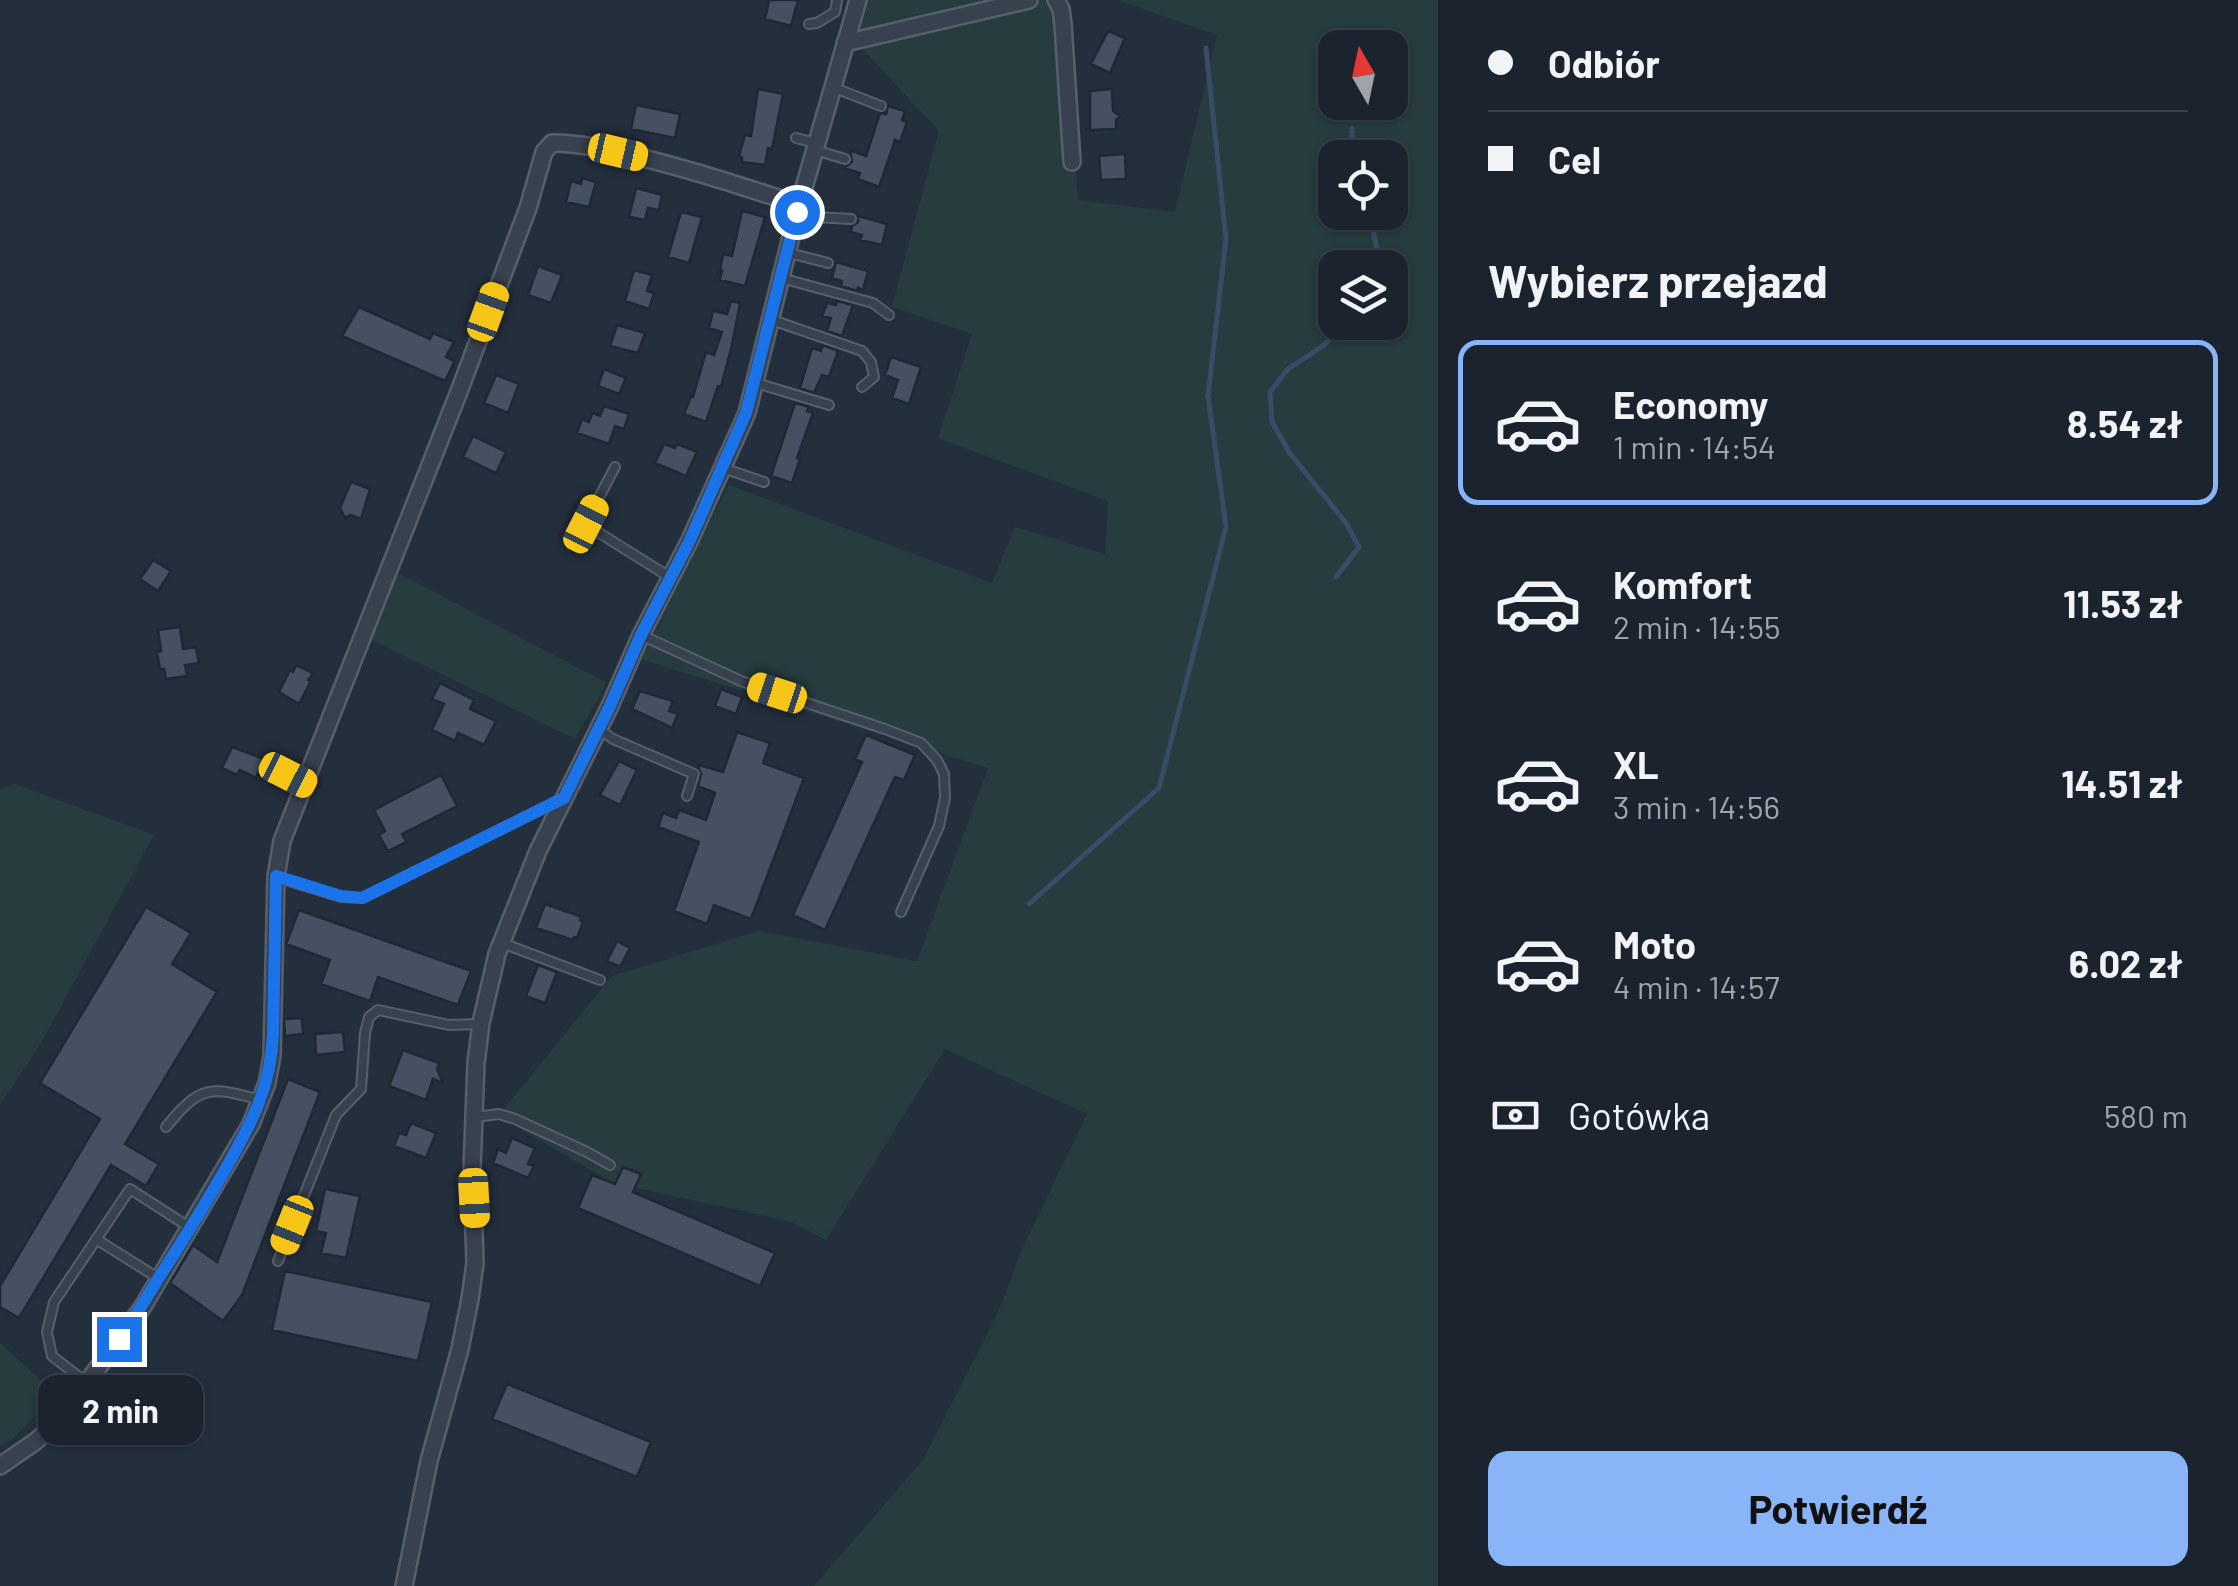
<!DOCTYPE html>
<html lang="pl">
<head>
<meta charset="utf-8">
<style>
  :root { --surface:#1b232e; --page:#282f3a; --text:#f1f3f6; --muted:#a0a4aa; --line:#39404a; --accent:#8ab4f8 }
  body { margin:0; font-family:Barlow,sans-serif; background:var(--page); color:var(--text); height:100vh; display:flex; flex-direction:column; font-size:38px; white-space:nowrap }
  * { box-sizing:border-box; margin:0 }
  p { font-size:32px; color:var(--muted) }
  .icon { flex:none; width:55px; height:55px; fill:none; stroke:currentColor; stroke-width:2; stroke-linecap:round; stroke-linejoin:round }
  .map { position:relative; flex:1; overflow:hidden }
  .side { display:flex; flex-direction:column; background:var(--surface); width:800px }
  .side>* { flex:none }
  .guide { display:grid; align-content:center; height:220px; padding:0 50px; background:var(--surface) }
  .needle { width:65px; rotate:351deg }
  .controls { position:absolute; left:1318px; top:30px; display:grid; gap:20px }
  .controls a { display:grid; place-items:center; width:90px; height:90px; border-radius:20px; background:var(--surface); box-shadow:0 2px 8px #0004,0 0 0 2px var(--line); font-size:50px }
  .end { position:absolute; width:45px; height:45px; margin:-22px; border:12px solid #1a73e8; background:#fff; box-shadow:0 0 0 5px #fff }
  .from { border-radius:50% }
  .bubble { position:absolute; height:70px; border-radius:20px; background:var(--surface); box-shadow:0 2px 8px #0004,0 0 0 2px var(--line); font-size:32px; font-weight:700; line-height:70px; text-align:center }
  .car { position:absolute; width:30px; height:60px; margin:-30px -15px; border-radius:12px; box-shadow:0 0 8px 2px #0007; background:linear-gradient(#f5c518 24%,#345 0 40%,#f5c518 0 76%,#345 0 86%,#f5c518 0) }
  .guide b { display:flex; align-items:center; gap:35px; height:95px; font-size:38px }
  .guide b+b { border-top:2px solid var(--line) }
  .guide i { width:25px; height:25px; background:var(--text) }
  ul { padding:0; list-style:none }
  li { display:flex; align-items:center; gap:30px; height:165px; margin:0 20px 15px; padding:0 30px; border:5px solid transparent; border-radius:20px }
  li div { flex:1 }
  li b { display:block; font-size:38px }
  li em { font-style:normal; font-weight:700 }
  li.selected { border-color:var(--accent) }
  li>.icon { width:90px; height:90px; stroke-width:1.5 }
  h2 { padding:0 50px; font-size:45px; line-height:120px }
  .pay { display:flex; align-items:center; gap:25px; height:110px; padding:0 50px; font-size:38px }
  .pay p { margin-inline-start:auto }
  .button { display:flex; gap:20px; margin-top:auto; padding:20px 50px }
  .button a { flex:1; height:115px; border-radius:20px; background:var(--accent); color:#111; font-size:40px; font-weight:700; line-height:115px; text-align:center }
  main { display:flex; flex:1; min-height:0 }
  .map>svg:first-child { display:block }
</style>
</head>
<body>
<main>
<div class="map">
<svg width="1438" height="1586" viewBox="0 0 1438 1586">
  <rect width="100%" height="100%" fill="#242f3e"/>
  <path fill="#263c3f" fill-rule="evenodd" d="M865 0H986L856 34Z
    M1034 0H1063L1078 200 1175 212 1217 35 1118 0H1438V1586H814L923 1460 1001 1306 1021 1251 1087 1114 945 1049 826 1240 789 1221 613 1183 498 1116 612 976 759 931 917 961 988 768 641 659 729 485 992 583 1015 527 1105 554 1108 501 938 438 972 334 892 307 939 131 858 44ZM1335 48H1390V102H1335ZM1335 158H1390V212H1335ZM1335 268H1390V322H1335Z
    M398 573 607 683 575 739 370 639Z
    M15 784 154 835 40 1045 0 1105V789Z
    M0 1343 56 1394 13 1439 0 1446Z"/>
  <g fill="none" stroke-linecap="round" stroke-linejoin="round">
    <path stroke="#394c67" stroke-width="5" d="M1352 128V158
      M1365 212 1373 229 1380 268
      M1336 577 1359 547 1346 523 1289 452 1272 422 1270 392 1288 369 1323 346 1348 322
      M1029 904 1159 788 1226 527 1208 396 1226 239 1206 48"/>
  </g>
  <path fill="#455162" stroke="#1f2835" stroke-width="2.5" d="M769 0H798L791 26 765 19Z
    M1108 31 1125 38 1110 73 1091 64Z
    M758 89 783 94 772 149 768 148 765 165 742 162V157L739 156 745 135 751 136Z
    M1112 89 1113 111 1120 116 1116 120V129L1090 130V91Z
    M636 105 680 114 675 138 631 129Z
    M888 106 905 111 902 120 907 122 900 142 895 140 879 187 858 179 860 173 844 168 852 162 850 150 866 156 880 113 886 114Z
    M1125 154 1126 179 1101 180 1099 156Z
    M582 178 596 182 589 207 566 202 571 181 581 184Z
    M636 188 662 195 659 210 648 208 645 220 629 217Z
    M742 211 765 217 745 286 720 280 722 270H720L723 254 732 256Z
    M681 212 702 217 689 263 668 257Z
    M858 216 887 224 882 245 860 240 862 235 851 232 852 226 858 222Z
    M836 262 868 271 863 290 858 288 857 291 841 286 842 281 832 278Z
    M538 266 562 275 551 303 528 295Z
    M634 270 652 275 647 291 654 293 649 309 625 301Z
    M731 301 740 303 732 345 721 387 718 386 706 422 684 414 691 396 693 397 706 352 714 355 722 332 709 328 713 311 727 314Z
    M837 301 853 305 842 336 827 331 831 318 822 316 827 303 836 305Z
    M359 307 430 339 433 333 454 342 446 357 454 361 453 365 445 381 342 336Z
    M617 325 645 333 638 353 610 346Z
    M823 345 838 351 829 377 822 375 814 393 800 388 812 348 821 351Z
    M891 357 921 367 909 404 892 398 898 380 885 375Z
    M604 369 626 378 619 394 598 386Z
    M496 375 519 384 508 413 484 403Z
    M795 403 809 407 807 411 813 413 797 458 800 459 792 483 771 476Z
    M604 406 629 414 624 429 615 426 609 444 577 433 582 419 589 422 592 413 600 416Z
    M473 436 506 452 496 473 463 457Z
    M664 444 675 448 677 444 697 452 686 476 655 463Z
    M351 482 370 489 361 519 350 515 345 518 340 508Z
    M153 560 171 571 158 591 140 579Z
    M180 627 183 649 196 647 199 663 185 665 187 676 166 679 164 669H160L157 652 161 651 158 630Z
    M296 665 313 673 308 680 311 681 299 704 279 692 290 670 293 672Z
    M440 683 474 700 470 709 496 721 484 745 458 733 455 741 432 730 444 704 432 699Z
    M721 689 742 697 736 714 715 706Z
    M640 691 673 701 669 711 678 714 672 728 632 709Z
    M737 732 770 743 763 763 804 778 751 919 714 905 707 924 674 911 699 842 658 827 663 813 676 818 679 810 706 820 715 793 698 786 701 774 698 768 699 765 723 772Z
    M866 735 915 755 904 780 895 777 825 930 793 915 862 762 855 759Z
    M232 747 264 759 256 778 240 770 237 775 222 768Z
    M619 761 637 770 620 805 600 795Z
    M441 775 457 806 402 834 406 842 388 851 379 835 385 831 374 810Z
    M545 904 582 917 580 920 583 922 577 938 574 937 573 940 536 928Z
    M146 907 191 933 172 964 217 992 125 1144 159 1164 146 1186 111 1165 19 1318 0 1307V1286L100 1119 40 1083Z
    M299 910 471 971 458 1005 378 977 370 1001 321 984 330 960 286 944Z
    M617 941 630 948 620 967 607 961Z
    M538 965 557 972 545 1003 526 996Z
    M302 1018 303 1034 285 1036 284 1019Z
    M343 1032 345 1052 316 1055 315 1034Z
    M403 1050 439 1063 437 1069 443 1083 433 1079 426 1100 389 1086Z
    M288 1079 320 1092 242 1295 223 1321 170 1283 193 1245 217 1262Z
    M411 1123 436 1133 426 1158 394 1146 399 1133 406 1135Z
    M512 1138 535 1148 528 1164 534 1166 528 1178 493 1163 498 1149 506 1153Z
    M623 1167 641 1174 633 1192 775 1253 760 1286 578 1208 592 1175 615 1184Z
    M325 1189 360 1196 346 1258 321 1253 326 1233 316 1231Z
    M285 1271 432 1302 418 1361 272 1330Z
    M507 1384 651 1442 637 1477 492 1419Z"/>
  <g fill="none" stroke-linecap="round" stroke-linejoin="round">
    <defs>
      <path id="lane" d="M809 24 817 23 835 12 837 0
        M832 87 881 106
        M796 138 816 143
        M815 150 845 159
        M797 212 816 217 851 219
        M789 253 828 263
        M781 278 873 303 889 315
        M772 320 862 351 871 362 874 377 862 387
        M756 383 829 405
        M615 467 585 524 671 578
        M723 468 764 482
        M641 635 741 681 885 729 921 743 937 760 944 774 945 798 939 826 901 912
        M598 728 613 739 694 774 687 796
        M288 775 306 784
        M276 877 341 897 363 898 559 800
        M502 943 600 980
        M475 1117 499 1114 515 1119 587 1152 610 1165
        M166 1127C200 1085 210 1086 260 1100
        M96 1239 158 1278
        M278 1261 336 1115 361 1089 365 1033 369 1017 378 1010 449 1025 479 1024
        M87 1383 52 1356 47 1332 54 1302 130 1189 189 1227"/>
      <path id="street" d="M1056 0 1061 9 1063 24 1072 162
        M845 43 1029 0
        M0 1466 36 1441 60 1419 142 1308 251 1124 267 1083 272 1056 276 877 282 841 460 389 528 208 544 152 552 143C583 143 613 151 643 158 696 171 748 188 799 205
        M404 1586 429 1461 460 1349 470 1299 475 1263 472 1170 476 1063 481 1023 497 954 538 851 610 706 641 635 690 540 747 413 799 205 858 0"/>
    </defs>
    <use href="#lane" stroke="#565f6c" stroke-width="12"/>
    <use href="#street" stroke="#565f6c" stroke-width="20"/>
    <use href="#lane" stroke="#38414e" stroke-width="8"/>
    <use href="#street" stroke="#38414e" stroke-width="15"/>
  </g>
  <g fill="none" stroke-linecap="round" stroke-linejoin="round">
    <path stroke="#1a73e8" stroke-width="12" d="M119 1339C138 1314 152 1287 169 1262 189 1231 207 1201 225 1170 251 1124 271 1088 273 1034L276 876 341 896 362 898 564 798 610 706 641 635 690 540 746 413 797 212"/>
  </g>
</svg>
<div class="controls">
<a><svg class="needle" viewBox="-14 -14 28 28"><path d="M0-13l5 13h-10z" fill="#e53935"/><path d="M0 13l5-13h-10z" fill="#a0a4aa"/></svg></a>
<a><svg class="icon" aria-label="locate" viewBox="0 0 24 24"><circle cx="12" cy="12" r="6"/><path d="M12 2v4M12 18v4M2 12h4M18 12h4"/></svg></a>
<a><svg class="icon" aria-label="layers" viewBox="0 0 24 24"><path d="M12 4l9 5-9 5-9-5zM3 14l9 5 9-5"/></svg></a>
</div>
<i class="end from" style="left:797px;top:212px"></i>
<i class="end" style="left:119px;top:1339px"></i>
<div class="bubble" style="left:38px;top:1375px;width:165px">2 min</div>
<i class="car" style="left:618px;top:152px;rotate:103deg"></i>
<i class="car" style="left:488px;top:312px;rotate:20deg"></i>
<i class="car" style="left:586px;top:524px;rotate:27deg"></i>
<i class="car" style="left:777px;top:693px;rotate:288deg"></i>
<i class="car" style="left:288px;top:775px;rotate:117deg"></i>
<i class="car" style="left:474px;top:1198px;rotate:177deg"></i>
<i class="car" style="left:292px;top:1225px;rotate:202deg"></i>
</div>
<section class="side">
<div class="guide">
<b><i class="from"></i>Odbiór</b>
<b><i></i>Cel</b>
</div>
<h2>Wybierz przejazd</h2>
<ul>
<li class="selected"><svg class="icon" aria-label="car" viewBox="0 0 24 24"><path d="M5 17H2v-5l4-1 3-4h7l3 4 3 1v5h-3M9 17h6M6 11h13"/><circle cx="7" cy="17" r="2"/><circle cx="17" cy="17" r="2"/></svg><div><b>Economy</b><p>1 min · 14:54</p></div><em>8.54 zł</em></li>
<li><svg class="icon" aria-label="car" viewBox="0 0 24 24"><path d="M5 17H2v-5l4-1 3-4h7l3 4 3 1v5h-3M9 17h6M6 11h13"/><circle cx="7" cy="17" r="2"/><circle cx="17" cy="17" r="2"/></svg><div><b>Komfort</b><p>2 min · 14:55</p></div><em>11.53 zł</em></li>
<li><svg class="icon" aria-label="car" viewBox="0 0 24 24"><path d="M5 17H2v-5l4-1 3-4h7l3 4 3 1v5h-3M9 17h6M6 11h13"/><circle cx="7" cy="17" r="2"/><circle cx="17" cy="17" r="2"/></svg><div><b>XL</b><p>3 min · 14:56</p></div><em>14.51 zł</em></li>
<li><svg class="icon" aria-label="car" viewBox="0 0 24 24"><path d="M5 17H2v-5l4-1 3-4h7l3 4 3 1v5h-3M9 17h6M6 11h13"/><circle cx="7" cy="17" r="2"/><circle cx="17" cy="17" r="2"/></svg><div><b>Moto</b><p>4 min · 14:57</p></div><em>6.02 zł</em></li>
</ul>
<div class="pay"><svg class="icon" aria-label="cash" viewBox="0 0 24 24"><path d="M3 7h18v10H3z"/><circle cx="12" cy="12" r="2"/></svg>Gotówka<p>580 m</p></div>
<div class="button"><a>Potwierdź</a></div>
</section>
</main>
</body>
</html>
